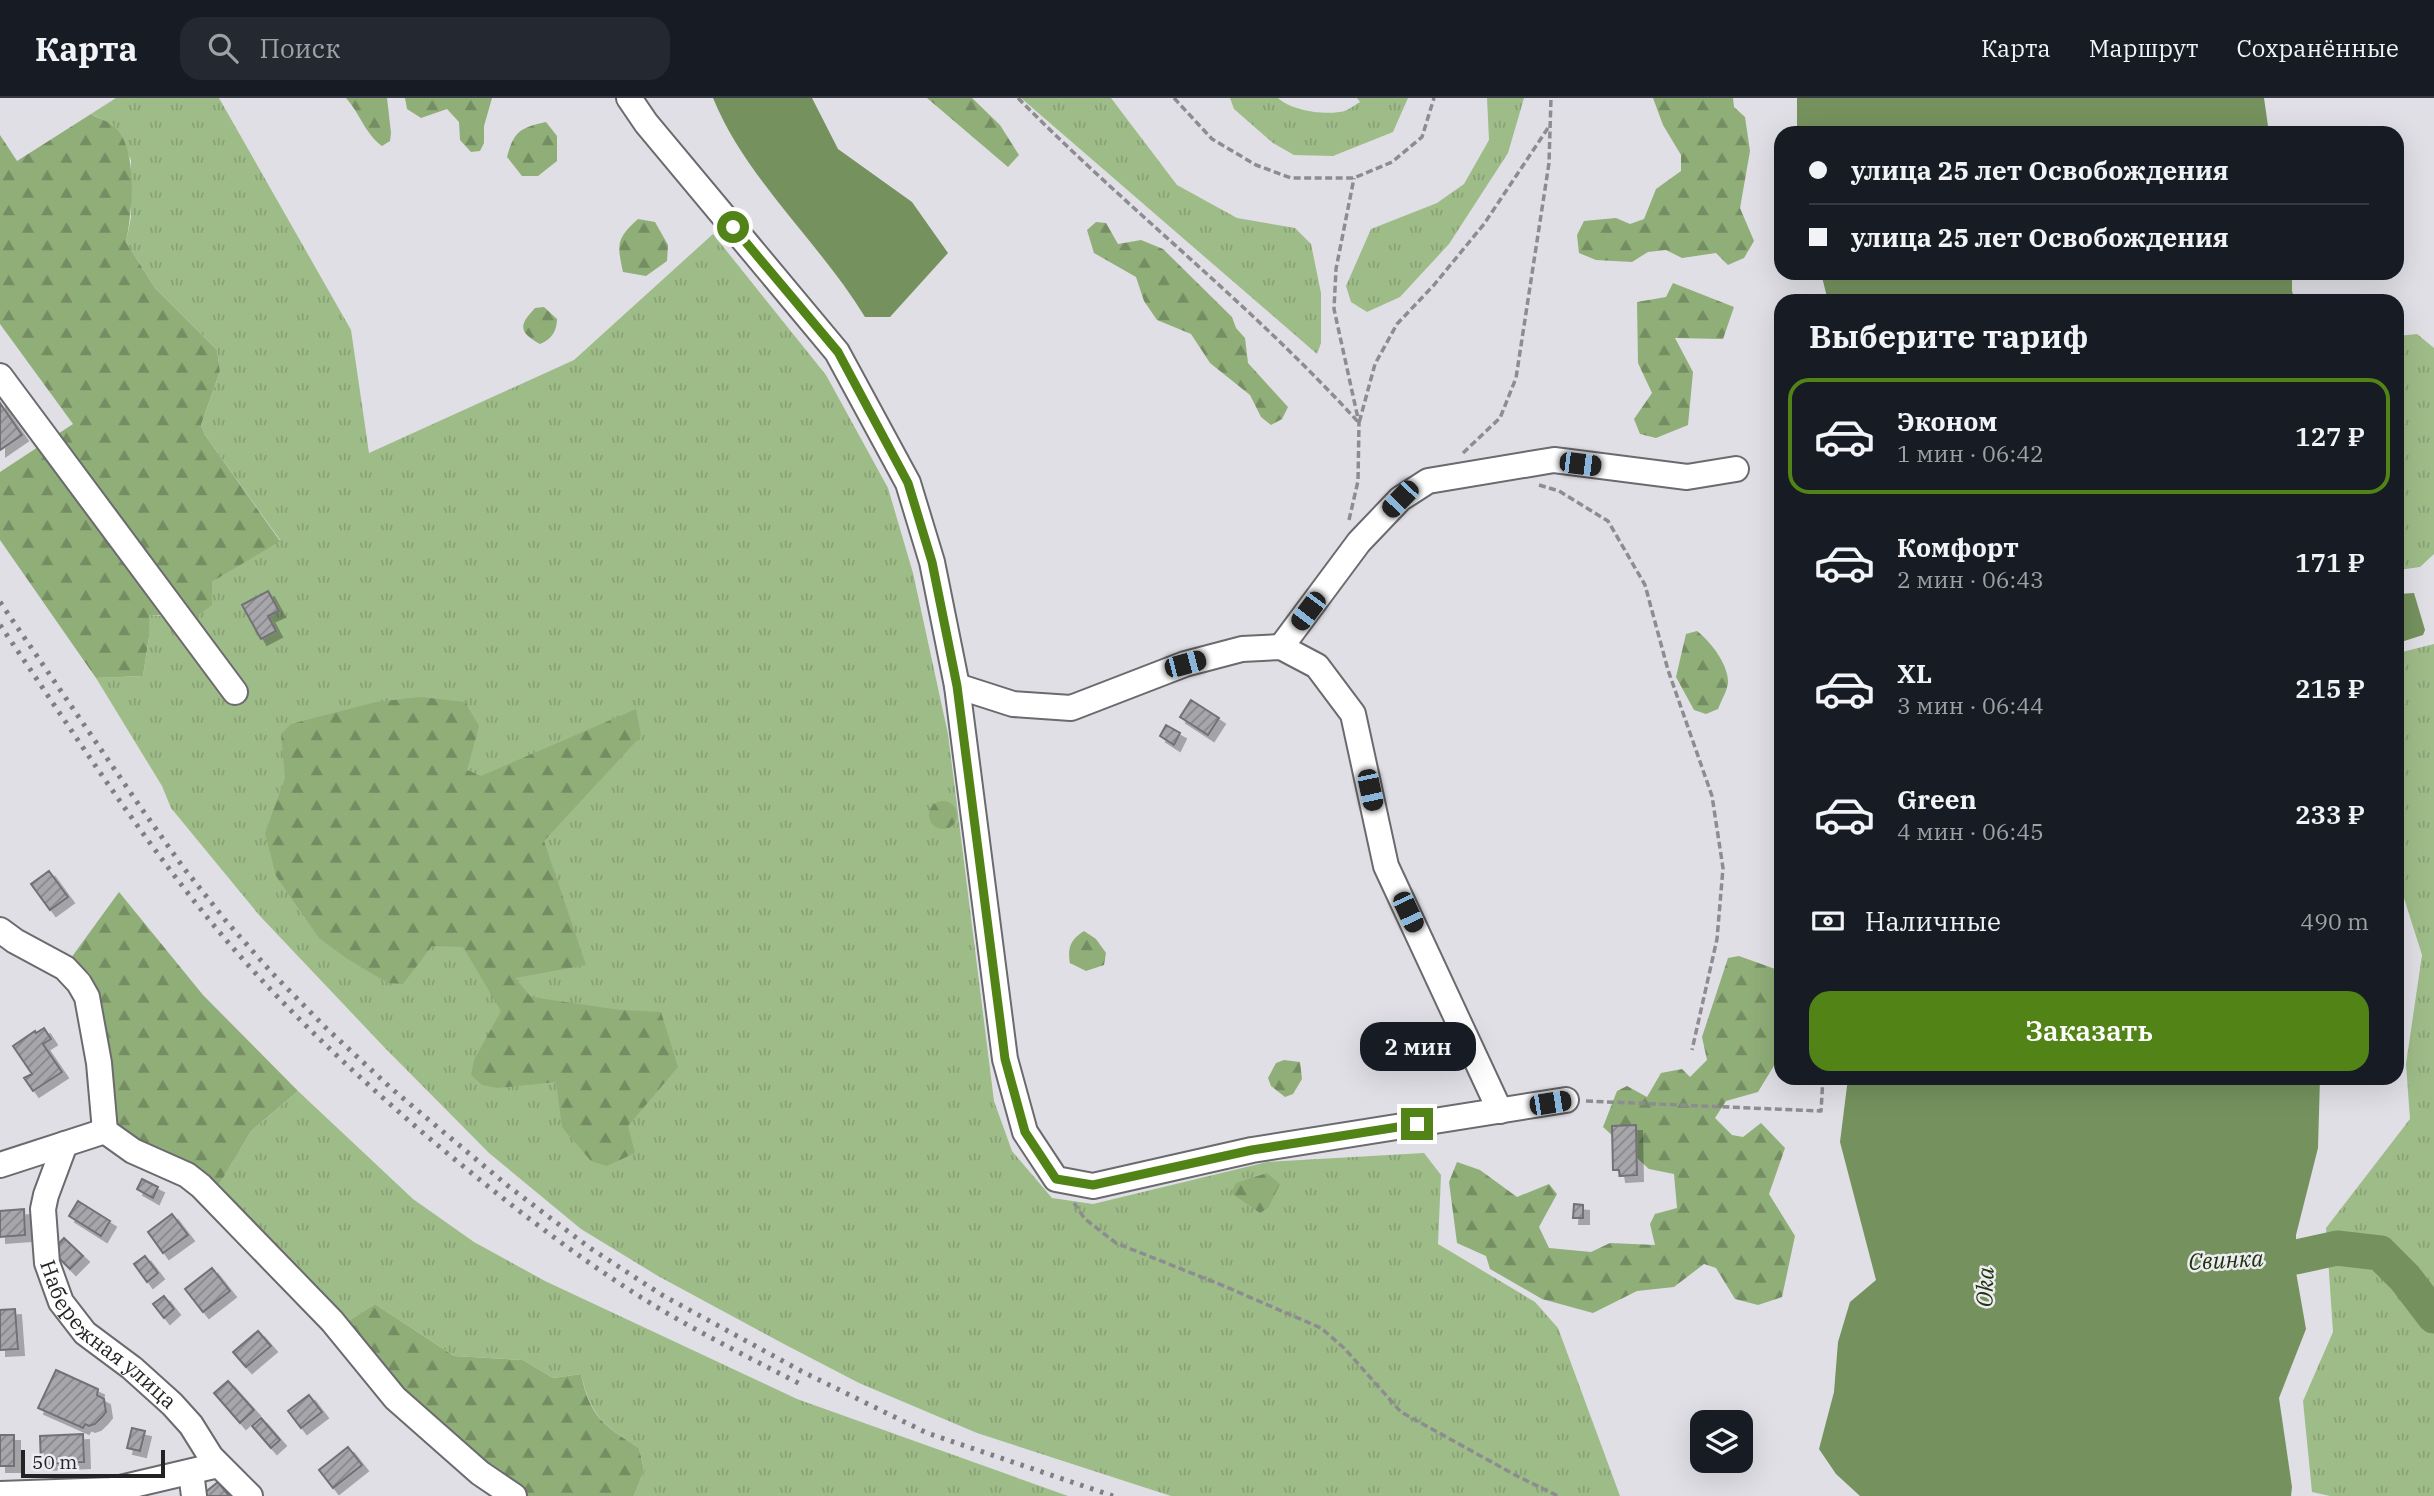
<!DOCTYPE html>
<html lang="ru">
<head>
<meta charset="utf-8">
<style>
  :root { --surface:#171b24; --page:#242831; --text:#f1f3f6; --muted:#9ea1a6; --line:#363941; --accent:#518316 }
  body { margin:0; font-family:"IBM Plex Serif",serif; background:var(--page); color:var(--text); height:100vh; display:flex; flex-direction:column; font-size:26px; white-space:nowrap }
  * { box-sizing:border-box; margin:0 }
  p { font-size:23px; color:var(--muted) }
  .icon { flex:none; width:38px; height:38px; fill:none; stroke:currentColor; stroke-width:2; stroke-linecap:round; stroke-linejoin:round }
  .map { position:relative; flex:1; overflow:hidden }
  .details { position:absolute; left:1774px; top:196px; width:630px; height:791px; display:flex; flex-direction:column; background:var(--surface); border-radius:21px; box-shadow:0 7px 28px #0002 }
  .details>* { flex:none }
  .banner { position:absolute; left:1774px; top:28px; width:630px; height:154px; border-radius:21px; box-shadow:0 7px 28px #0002; display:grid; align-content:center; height:154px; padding:0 35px; background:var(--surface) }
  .tools { position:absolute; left:1690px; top:1312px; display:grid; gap:14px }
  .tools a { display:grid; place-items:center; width:63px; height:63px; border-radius:14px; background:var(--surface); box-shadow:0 7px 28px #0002; font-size:35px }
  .scale { position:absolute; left:21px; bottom:18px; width:144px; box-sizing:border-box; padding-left:7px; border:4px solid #232325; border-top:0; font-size:19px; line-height:24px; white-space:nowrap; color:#232325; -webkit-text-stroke:5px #ececf2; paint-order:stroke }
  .end { position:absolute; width:32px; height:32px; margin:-16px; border:9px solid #518316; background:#fff; box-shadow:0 0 0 4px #fff }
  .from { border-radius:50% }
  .bubble { position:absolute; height:49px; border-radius:21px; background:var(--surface); box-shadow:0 7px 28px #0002; font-size:23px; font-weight:600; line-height:49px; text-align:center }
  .car { position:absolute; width:21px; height:42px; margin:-21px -10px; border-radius:9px; box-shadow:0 0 5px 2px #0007; background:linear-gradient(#222 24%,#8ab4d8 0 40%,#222 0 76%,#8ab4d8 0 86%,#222 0) }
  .banner b { display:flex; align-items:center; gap:24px; height:66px; font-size:26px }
  .banner b+b { border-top:2px solid var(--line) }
  .banner i { width:18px; height:18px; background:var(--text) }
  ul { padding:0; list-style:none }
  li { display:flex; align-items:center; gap:21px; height:116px; margin:0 14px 10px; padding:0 21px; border:4px solid transparent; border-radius:21px }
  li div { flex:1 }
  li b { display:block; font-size:26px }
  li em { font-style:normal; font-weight:600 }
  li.current { border-color:var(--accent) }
  li>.icon { width:63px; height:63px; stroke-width:1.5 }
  h2 { padding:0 35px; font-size:32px; line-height:84px }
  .pay { display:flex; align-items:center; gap:18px; height:77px; padding:0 35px; font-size:26px }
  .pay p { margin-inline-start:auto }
  .action { display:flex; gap:14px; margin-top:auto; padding:14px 35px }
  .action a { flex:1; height:80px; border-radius:21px; background:var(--accent); color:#fff; font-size:28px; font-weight:600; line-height:80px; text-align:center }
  header { display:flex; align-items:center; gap:42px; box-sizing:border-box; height:98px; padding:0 35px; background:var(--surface); border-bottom:2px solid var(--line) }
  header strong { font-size:33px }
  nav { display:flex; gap:38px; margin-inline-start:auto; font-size:24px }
  .search { width:490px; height:63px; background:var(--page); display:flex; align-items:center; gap:18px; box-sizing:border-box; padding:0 24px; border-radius:21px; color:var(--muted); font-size:26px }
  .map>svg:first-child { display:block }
</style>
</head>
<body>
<header>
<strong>Карта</strong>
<div class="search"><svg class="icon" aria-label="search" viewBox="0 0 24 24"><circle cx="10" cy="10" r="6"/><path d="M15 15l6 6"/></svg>Поиск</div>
<nav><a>Карта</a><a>Маршрут</a><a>Сохранённые</a></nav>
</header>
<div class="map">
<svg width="2434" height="1398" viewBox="0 0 2434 1398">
  <defs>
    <pattern id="grass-tufts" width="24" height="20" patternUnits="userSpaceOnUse" patternTransform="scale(1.75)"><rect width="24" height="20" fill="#9ebc88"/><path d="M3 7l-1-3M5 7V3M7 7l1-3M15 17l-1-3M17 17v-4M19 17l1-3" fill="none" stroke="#88a175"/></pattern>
    <pattern id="forest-firs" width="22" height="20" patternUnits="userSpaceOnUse" patternTransform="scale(1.75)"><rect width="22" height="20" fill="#90ae78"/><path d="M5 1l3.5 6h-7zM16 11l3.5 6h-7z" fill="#758d62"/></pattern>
    <pattern id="building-hatch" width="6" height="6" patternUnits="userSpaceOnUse" patternTransform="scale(1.75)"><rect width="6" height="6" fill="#a6a6ab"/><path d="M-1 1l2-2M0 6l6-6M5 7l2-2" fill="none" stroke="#87878b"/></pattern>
    <filter id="shadow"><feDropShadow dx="6" dy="6" stdDeviation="0" flood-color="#0004"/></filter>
  </defs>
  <rect width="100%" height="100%" fill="#dfdfe5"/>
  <path fill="url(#grass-tufts)" d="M116 0H219L351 232 369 355 574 262 713 136 826 277 888 390 913 475 948 636 994 1003 1012 1053 1052 1100 1093 1106 1267 1064 1424 1055 1441 1077 1438 1146 1535 1204 1558 1230 1620 1398H1171L977 1335 859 1285 784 1246 658 1178 581 1131 489 1055 384 949 259 817 171 710 162 688 96 580 143 578 149 539V517L181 519 212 484 280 442 205 337 201 327 220 273 217 252 155 190 126 144 131 119V62L113 27 91 16Z
    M1021 0H1111L1177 87 1237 120 1295 130 1311 146 1321 195V245L1317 256Z
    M1230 0H1278C1291 12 1321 17 1339 14 1346 14 1353 8 1360 4L1357 0H1408L1393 34 1333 58 1294 57 1273 45 1234 11Z
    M1487 0H1524L1508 55 1449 146 1400 199 1367 214 1351 204 1346 188 1371 131 1437 105 1464 86 1489 42Z
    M2417 236 2434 250V456L2420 469 2398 472V238Z
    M2434 546V1398H2330L2312 1394 2303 1303 2333 1234 2326 1130 2410 1021 2406 966 2422 857 2398 781V555Z
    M298 993 413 1101 474 1144 545 1183 797 1301 1068 1398H634L644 1372 639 1350C603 1327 591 1319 581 1276L553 1280 523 1262 454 1258 375 1206 345 1225 216 1092 251 1033Z"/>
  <path fill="url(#forest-firs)" d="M346 0H387L391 35 390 43 382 48C366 37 359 14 346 0Z
    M405 0H492L484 28V45L480 53 471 54 460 42 459 24 447 11 421 20 407 11Z
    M927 0H972L1000 27 1019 57 1008 69Z
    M1653 0H1733L1734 9 1745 19 1750 53 1740 110 1754 143 1744 160 1728 167 1716 155 1682 160 1666 152 1648 154 1632 164 1596 162 1579 155 1577 137 1584 123 1616 120 1630 126 1644 121 1656 91 1681 73V57L1663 27Z
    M91 16C97 20 105 22 111 26 140 46 132 114 126 144L155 190 217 252 220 273 201 327 205 337 280 443 212 484V507L197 518 149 517V539L143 578 96 580 0 442V374L73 326 0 226V37L17 63Z
    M546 24 557 38V63L538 78H522L507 59C514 33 520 30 546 24Z
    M638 121 655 124 668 147 667 163 646 178 623 174C617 146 616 141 638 121Z
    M1096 124 1106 125 1118 146 1141 142 1163 151 1232 219 1236 230 1245 240 1248 265 1288 309 1282 321 1271 327 1261 319 1250 297 1210 265 1191 236 1157 222 1144 203 1136 179 1094 155 1087 132Z
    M1673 185 1734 209 1723 241 1675 240 1693 274 1688 327 1656 340 1640 336 1634 321 1652 295 1638 265 1637 204 1666 199Z
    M544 209 557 221C557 233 551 242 540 246 518 234 519 227 535 210Z
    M1697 533C1710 543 1729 567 1728 585 1727 593 1721 603 1718 611L1706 616 1694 612 1676 579 1686 536Z
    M420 599 465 604 479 628 467 672 481 678 636 611 641 638 544 743 586 867 515 880 531 899 620 912 661 914 678 969 628 1028 635 1055 607 1068 591 1063 562 1029 556 984 497 990 482 987 471 977 474 962 501 913 463 849 432 848 403 886 388 885 346 860 319 840 276 778 265 735 285 680 281 636 291 626 376 604Z
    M929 717a14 14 0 1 1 28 0a14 14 0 1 1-28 0Z
    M119 794 203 897 298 993 251 1033 216 1092 118 1034 114 998 96 888 90 876 71 860Z
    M1084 833 1096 841 1106 855 1104 867 1086 873 1070 865C1067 850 1071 841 1084 833Z
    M1739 858 1781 873V961H1778L1758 994 1726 1003 1715 1020 1732 1037 1743 1039 1761 1025 1785 1050 1769 1096 1795 1138 1782 1199 1758 1207 1735 1201 1716 1170 1704 1166 1674 1189 1637 1193 1593 1215 1542 1201 1490 1171 1486 1158 1457 1145 1449 1084 1457 1064 1480 1072 1517 1099 1549 1086 1557 1096 1539 1129 1549 1150 1591 1154 1610 1145 1655 1147 1650 1126 1655 1116 1677 1110 1674 1076 1649 1071 1603 1029 1617 993 1627 988 1647 999 1661 975 1682 971 1690 979 1707 962 1702 939 1728 860Z
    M1284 962 1300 964 1302 981 1293 996 1285 999 1271 988 1268 980 1276 965Z
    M1267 1075 1280 1086 1268 1110 1260 1115 1231 1095 1236 1085Z
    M375 1206 454 1258 523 1262 553 1280 581 1276C590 1319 603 1327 639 1350L644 1372 634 1398H521L440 1332 345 1225Z"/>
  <path fill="#75925e" d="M713 0H812L838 51 912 104 948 155 890 219H865C820 145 746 81 713 0Z
    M1797 0H2264L2269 35H1797Z
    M1821 175H2292V193L2295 203H1828Z
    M2414 495 2425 532 2423 537 2398 545V496Z
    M1848 980H2320L2318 1050 2296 1137V1174L2306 1231 2279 1300 2292 1389 2291 1398H1860L1836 1376 1819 1351 1834 1294 1838 1244 1850 1204 1876 1182 1840 1044Z"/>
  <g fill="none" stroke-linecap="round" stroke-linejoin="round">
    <path stroke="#75925e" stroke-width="35" d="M2248 1161 2296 1159 2337 1150 2380 1155 2405 1180 2434 1218"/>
  </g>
  <path fill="url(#building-hatch)" stroke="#717176" stroke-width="2" filter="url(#shadow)" d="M0 305 22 337 0 352Z
    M268 493 279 513 268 518 276 533 261 541 242 507Z
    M1191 602 1219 620 1208 637 1180 619Z
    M1166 627 1180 635 1174 647 1160 638Z
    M49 773 68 799 50 812 31 786Z
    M44 930 51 941 43 946 62 974 33 993 24 980 32 976 13 948 35 933 36 935Z
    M1636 1027 1637 1077 1620 1078 1619 1072H1613L1612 1028Z
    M142 1081 158 1089 153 1100 137 1091Z
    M78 1103 110 1123 101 1138 69 1118Z
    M1574 1106 1583 1107V1120H1573Z
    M24 1111 25 1137 0 1139V1113Z
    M172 1116 188 1137 163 1155 148 1134Z
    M64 1140 83 1158 70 1171 52 1153Z
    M145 1158 158 1175 147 1184 134 1166Z
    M212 1170 230 1193 203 1214 185 1191Z
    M164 1198 174 1211 164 1220 153 1206Z
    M15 1211 18 1251 0 1252V1212Z
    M258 1233 271 1248 246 1269 233 1254Z
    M56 1272 98 1291 97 1297 104 1301 106 1314 102 1319 95 1326 89 1328 85 1326 83 1330 38 1310Z
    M228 1283 254 1312 240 1325 214 1295Z
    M309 1297 322 1314 301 1330 288 1313Z
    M261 1320 280 1342 271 1350 252 1328Z
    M132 1330 145 1333 140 1353 127 1350Z
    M83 1336 84 1364 41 1366 40 1338Z
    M0 1337H14V1368H0Z
    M348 1349 362 1367 333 1390 319 1372Z
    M218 1384 229 1398H204L203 1396Z"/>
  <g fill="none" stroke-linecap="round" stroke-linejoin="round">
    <defs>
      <g id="minor">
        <path d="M629 0 646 25 837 254 908 385 932 464 957 588 1005 961 1025 1034 1056 1081 1093 1088 1252 1052 1566 1002"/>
        <path d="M0 278 235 594"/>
        <path d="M1281 549 1359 444 1400 401 1428 383 1554 362 1687 379 1736 371"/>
        <path d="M957 588 1013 606 1071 610 1185 566 1242 551 1281 549 1317 568 1353 616 1386 768 1500 1013"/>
        <path d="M0 832 15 843 65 870 79 885 87 899 99 965 105 1033 133 1053 187 1077 201 1088 332 1223 395 1300 480 1375 514 1398"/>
        <path id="s1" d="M65 1046 46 1097 43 1111 47 1165 61 1204 85 1235 132 1270 172 1306 191 1327 211 1359 250 1398"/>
        <path d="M0 1067 105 1033"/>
        <path d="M191 1374 194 1398"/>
        <path d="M0 1396 112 1392 218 1367"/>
      </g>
    </defs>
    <use href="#minor" stroke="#6a6a6f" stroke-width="28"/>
    <path stroke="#8d8d91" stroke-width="3.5" stroke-dasharray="7 3.5" stroke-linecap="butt" d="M1018 0C1128 112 1253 208 1359 325L1375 266 1397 226 1434 187 1484 126 1550 27
      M1174 0 1212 41 1256 67 1291 80H1354L1392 64 1422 39 1434 0
      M1463 355 1500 320 1516 280 1549 65 1551 0
      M1539 387 1559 393 1608 423 1645 487 1668 572 1712 698 1723 770 1717 841 1692 952
      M1349 422 1358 383 1359 325 1334 211 1336 171 1354 80
      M1586 1003 1821 1013 1823 980
      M1074 1105 1085 1121 1116 1145 1224 1188 1321 1230 1344 1250 1401 1314 1517 1378 1558 1398"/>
    <use href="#minor" stroke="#fff" stroke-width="24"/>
    <path stroke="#7f7f83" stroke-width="5" stroke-dasharray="3.5 7" stroke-linecap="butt" d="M0 504 139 707 183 769 226 823 272 875 325 929 392 991 508 1088 590 1150 662 1197 803 1274 927 1335 1113 1398
      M0 527C70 629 137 735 216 830 280 907 353 975 429 1040 501 1100 575 1159 655 1208 703 1237 754 1262 804 1288"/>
  </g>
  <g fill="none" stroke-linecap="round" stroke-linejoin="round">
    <path stroke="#518316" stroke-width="9" d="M733 129 838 254 908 385 932 464 957 588 1005 961 1025 1034 1056 1081 1093 1087 1252 1052 1417 1026"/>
  </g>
  <g text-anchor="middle" stroke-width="5" stroke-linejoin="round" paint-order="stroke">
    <g font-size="21" fill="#232325" stroke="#ececf2">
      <text dy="7" stroke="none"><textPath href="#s1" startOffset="219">Набережная улица</textPath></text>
    </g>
    <g font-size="23" font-style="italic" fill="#20340d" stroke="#ececf2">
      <text transform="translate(2226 1162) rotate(-3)" y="8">Свинка</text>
      <text transform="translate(1985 1189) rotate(-88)" y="8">Oka</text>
    </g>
  </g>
</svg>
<div class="tools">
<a><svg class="icon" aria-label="layers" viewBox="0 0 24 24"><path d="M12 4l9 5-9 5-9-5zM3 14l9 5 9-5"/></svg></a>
</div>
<div class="scale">50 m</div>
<i class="end from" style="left:733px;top:129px"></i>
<i class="end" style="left:1417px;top:1026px"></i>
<div class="bubble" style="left:1360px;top:924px;width:116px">2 мин</div>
<i class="car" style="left:1580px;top:366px;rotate:97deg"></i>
<i class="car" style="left:1400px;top:401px;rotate:224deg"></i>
<i class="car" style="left:1308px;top:513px;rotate:217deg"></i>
<i class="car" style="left:1185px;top:566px;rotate:75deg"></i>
<i class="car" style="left:1370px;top:692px;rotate:168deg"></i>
<i class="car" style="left:1408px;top:814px;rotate:155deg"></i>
<i class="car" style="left:1550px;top:1005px;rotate:81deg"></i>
<div class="banner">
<b><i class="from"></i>улица 25 лет Освобождения</b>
<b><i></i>улица 25 лет Освобождения</b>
</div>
<section class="details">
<h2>Выберите тариф</h2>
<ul>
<li class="current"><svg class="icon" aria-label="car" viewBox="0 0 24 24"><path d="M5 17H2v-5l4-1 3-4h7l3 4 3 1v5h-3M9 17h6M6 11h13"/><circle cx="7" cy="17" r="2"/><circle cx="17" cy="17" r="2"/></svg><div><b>Эконом</b><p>1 мин · 06:42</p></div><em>127 ₽</em></li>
<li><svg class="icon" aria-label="car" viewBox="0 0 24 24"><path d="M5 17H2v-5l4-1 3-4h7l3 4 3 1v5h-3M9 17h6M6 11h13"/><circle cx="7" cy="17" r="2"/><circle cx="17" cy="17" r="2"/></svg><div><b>Комфорт</b><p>2 мин · 06:43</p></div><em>171 ₽</em></li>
<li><svg class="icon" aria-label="car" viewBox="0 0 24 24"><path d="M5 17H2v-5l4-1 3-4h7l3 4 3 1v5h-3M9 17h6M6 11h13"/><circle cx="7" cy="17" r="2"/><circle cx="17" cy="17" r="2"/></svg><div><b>XL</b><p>3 мин · 06:44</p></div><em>215 ₽</em></li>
<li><svg class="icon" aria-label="car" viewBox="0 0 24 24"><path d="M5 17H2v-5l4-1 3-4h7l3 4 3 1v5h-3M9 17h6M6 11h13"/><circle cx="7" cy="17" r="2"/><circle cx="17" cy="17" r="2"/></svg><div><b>Green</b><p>4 мин · 06:45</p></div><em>233 ₽</em></li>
</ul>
<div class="pay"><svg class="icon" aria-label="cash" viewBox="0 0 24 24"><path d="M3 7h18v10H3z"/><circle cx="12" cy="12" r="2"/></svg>Наличные<p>490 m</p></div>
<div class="action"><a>Заказать</a></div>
</section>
</div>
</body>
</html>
